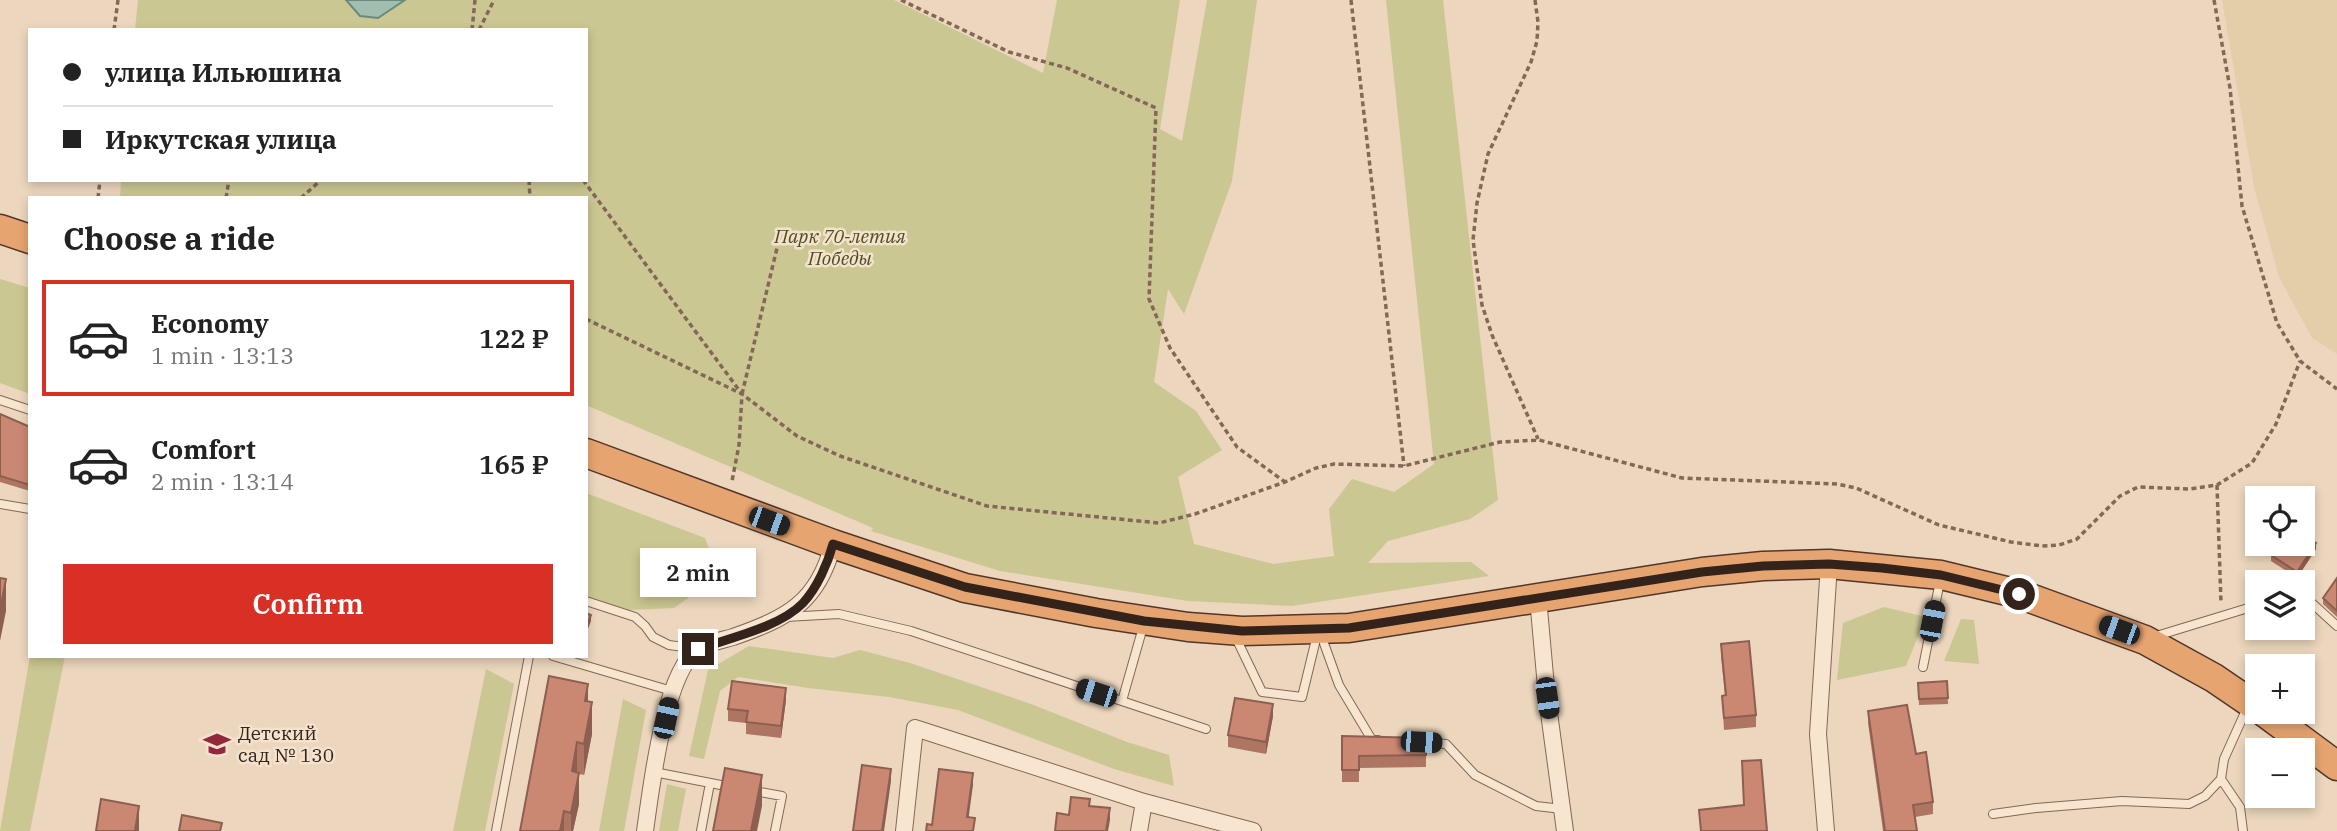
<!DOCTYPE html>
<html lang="en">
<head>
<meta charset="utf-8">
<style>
  :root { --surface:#fff; --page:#f6f6f6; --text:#222; --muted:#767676; --line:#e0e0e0; --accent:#d93025 }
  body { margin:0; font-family:"IBM Plex Serif",serif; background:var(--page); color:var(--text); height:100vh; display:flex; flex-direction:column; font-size:26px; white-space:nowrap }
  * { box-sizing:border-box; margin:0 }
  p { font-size:23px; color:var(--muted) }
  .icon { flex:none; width:38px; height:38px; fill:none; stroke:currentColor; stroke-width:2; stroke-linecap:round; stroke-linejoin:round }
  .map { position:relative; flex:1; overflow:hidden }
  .details { position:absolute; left:28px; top:196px; width:560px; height:462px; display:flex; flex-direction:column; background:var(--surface); border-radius:0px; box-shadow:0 4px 10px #0003 }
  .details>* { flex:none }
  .banner { position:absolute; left:28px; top:28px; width:560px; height:154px; border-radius:0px; box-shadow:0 4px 10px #0003; display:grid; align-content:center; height:154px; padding:0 35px; background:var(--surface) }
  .fabs { position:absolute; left:2245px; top:486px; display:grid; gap:14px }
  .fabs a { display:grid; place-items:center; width:70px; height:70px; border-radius:0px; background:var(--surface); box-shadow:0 4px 10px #0003; font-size:35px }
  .end { position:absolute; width:32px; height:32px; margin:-16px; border:9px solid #33231b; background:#fff; box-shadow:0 0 0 4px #fff }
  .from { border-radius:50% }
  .bubble { position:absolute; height:49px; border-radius:0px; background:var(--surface); box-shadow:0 4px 10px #0003; font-size:23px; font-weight:600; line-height:49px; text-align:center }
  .car { position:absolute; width:21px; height:42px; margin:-21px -10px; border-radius:9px; box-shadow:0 0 5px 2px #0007; background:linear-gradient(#222 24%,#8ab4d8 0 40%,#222 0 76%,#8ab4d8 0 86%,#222 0) }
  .banner b { display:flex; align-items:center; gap:24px; height:66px; font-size:26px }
  .banner b+b { border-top:2px solid var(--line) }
  .banner i { width:18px; height:18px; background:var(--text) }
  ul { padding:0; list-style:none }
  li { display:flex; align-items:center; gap:21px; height:116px; margin:0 14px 10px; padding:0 21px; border:4px solid transparent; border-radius:0px }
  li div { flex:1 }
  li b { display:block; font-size:26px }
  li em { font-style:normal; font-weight:600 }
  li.selected { border-color:var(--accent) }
  li>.icon { width:63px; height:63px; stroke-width:1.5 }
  h2 { padding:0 35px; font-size:32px; line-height:84px }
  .cta { display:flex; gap:14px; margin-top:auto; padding:14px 35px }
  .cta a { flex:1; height:80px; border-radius:0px; background:var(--accent); color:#fff; font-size:28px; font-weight:600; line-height:80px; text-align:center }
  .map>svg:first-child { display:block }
</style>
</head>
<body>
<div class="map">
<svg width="2337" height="831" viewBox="0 0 2337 831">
  <rect width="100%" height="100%" fill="#ecd6bd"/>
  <path fill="#e2cfaa" d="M2222 0H2337V354L2312 338 2279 277 2254 187Z"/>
  <path fill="#cac792" d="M138 0H894L1043 73 1057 0H1180L1160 129 1182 141 1207 0H1257L1232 181 1184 314 1168 289 1154 382 1196 411 1222 450 1178 477 1194 544 1273 564 1334 556 1329 509 1352 479 1394 492 1434 464 1386 0H1443L1498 500 1470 519 1388 541 1368 563 1471 562 1489 576 1292 606 1188 601 1000 571 871 531 873 528 586 405V198H120L121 180H586V30H135Z
    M0 279 30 288V394L0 383Z
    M586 493 705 538 719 576 674 608 628 610 586 596Z
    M1884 607 1926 617 1906 666 1837 680 1843 623Z
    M1961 619 1974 620 1979 664 1944 661Z
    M749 646 833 658 860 650 910 663 1031 704 1127 742 1169 755 1174 786 1114 769 958 710 889 697 808 688 738 677 720 691 704 759 689 756 708 670Z
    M30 656H65L30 831H0Z
    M486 669 514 684 485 831H453Z
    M623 699 646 710 624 831H599Z
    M667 784 686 789 678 831H659Z"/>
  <path fill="#a1beb0" stroke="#698b7c" stroke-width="2" d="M346 0H405L378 18 360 16Z"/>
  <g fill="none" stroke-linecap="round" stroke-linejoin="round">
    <defs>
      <path id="service" d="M0 400 30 410
        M0 504 30 509
        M2303 595 2337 626
        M586 601 635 617 645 626 653 637 669 645 698 649
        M786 617 839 614 911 631 1206 729
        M1321 635 1339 685 1372 740H1378
        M1235 636 1262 692 1302 697 1317 635
        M2153 637 2258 605
        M553 656 672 691
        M1923 667 1940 581
        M1122 701 1143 627
        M1416 742 1446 744 1475 775 1536 806 1562 809
        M654 772 731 787
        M754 791 782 796 775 831
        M1993 814 2036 808 2122 801 2189 804 2205 796 2221 779
        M496 831 529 656
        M701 831 710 783
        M2243 831 2240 807 2221 779 2224 759 2247 708"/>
      <path id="minor" d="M1538 598 1547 698 1565 831
        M645 831C651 790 664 672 698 649 707 643 723 640 733 637 787 618 818 603 833 544
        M904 831 915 728 1144 802 1253 831
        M1139 831 1144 802
        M1826 831 1818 734 1829 564"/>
      <path id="trunk" d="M0 229 30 239
        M586 453 833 544 965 588 1096 613 1188 627 1242 631 1349 628 1702 572 1763 566 1829 564 1941 575 2019 594 2145 640 2214 678 2258 708
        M2264 712 2337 766"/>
    </defs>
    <use href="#service" stroke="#846757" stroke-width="10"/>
    <use href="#minor" stroke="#846757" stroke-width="18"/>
    <use href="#trunk" stroke="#51362b" stroke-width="31"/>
    <path stroke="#846757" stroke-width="3.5" stroke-dasharray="5 3.5" stroke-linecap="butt" d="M901 0 1009 52 1067 68 1156 108 1149 299 1170 348 1237 447 1285 482
      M1351 0 1404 466
      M1535 0 1538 22 1537 41 1531 62 1488 154 1477 203 1473 240 1482 305 1492 335 1538 439
      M2214 0 2230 88 2242 206 2277 323 2300 361 2337 389
      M114 30 118 0
      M472 30 475 0
      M479 30 494 0
      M529 180 530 198
      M583 180 742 394 739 445 732 481
      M98 198 100 180
      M226 198 229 180
      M301 198 321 180
      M586 319 742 394 797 436 840 456 987 506 1159 523 1195 514 1285 482 1316 468 1334 464 1404 466 1500 442 1539 440 1682 478 1837 484 1856 488 1939 525 2011 542 2042 546 2059 545 2077 539 2120 496 2138 487 2190 489 2217 485 2252 463 2276 424 2300 361
      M742 394 777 248
      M2217 485 2221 603"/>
    <use href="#service" stroke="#f8e5cf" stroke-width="8"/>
    <use href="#minor" stroke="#f8e5cf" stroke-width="16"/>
    <use href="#trunk" stroke="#e6a470" stroke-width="28"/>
  </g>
  <path fill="#ae7563" d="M0 414 30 427V491L0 482Z
    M2316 549 2297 578 2271 561V555Z
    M2337 578V617L2323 604V598Z
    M1721 644 1756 715V727L1724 730 1722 696H1725L1721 656Z
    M1947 681 1948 704 1919 705 1918 683Z
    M786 700 781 738 746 734V723L728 721V709Z
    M588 701 592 734 584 775 579 774V804L573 831H520Z
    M1868 711 1916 754 1933 802V814L1915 817 1917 831H1883L1868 723Z
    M1273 716 1266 754 1228 747V735Z
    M1342 736 1426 738V767L1359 768V782H1342Z"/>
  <path fill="#8d5f50" d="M2316 543V549L2297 578V572Z
    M6 579V611L0 641V610Z
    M591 615V621L586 634V628Z
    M588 684V715L585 701Z
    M786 688V700L781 738V726Z
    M592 702V734L584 775V744Z
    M1273 704V716L1266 754V742Z
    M577 742V774L572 771Z
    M891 769V781L884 831H882Z
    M579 773V804L573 831H571V813Z
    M973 773V785L967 829V817Z
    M762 775V806L757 831H751Z
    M139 806V831H135Z
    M1110 808V820L1108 831H1106Z
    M564 811V831H560Z"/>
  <path fill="#ca8873" stroke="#8d5f50" stroke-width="2" d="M0 414 30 427V485L0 476Z
    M2303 534 2316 543 2297 572 2271 555 2278 544H2303Z
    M0 578 6 579 0 610Z
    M2337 578V611L2323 598Z
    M586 613 591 615 586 628Z
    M1749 641 1756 715 1724 718 1722 696 1726 695 1721 644Z
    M549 676 588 684 585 701 592 702 584 744 577 742 572 771 579 773 571 813 564 811 560 831H520Z
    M732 681 786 688 781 726 746 722 748 711 728 709Z
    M1947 681 1948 698 1919 699 1918 683Z
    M1235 698 1273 704 1266 742 1228 735Z
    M1907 705 1916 754 1926 752 1933 802 1913 805 1917 831H1885L1868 711Z
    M1342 736 1426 738V755L1359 756V770H1342Z
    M1761 760 1767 831H1701L1699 810 1744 805 1742 761Z
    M862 765 891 769 882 831H853Z
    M725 768 762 775 751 831H713Z
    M939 769 973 773 967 817 975 818 973 831H926L927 824 932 825Z
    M1071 797 1090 799 1089 806 1110 808 1106 831H1055L1057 813 1069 815Z
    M101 799 139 806 135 831H96Z
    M182 815 222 823 220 831H179Z"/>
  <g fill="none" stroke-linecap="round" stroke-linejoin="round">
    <path stroke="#33231b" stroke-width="9" d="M698 649C730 638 780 627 803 603 817 588 828 563 833 544L965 587 1144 621 1242 631 1349 628 1702 572 1763 566 1829 564 1882 568 1941 575 2019 594"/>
  </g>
  <defs>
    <symbol id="school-bare" viewBox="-9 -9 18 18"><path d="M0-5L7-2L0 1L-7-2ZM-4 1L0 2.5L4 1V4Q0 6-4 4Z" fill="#91283b" stroke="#f4e2cc" stroke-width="2.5" paint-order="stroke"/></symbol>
  </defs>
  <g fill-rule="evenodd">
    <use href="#school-bare" x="198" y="725" width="38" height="38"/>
  </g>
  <g text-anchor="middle" stroke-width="5" stroke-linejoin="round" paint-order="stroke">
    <g font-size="19" font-style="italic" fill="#4c4f22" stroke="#f4e2cc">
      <text x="840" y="243">Парк 70-летия<tspan x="840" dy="22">Победы</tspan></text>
    </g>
    <g font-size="19" fill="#33231b" stroke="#f4e2cc" text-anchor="start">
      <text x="238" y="740">Детский<tspan x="238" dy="22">сад № 130</tspan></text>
    </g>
  </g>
</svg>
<div class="fabs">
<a><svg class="icon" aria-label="locate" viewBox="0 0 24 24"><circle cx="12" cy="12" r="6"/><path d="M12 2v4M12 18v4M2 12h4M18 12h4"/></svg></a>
<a><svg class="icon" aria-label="layers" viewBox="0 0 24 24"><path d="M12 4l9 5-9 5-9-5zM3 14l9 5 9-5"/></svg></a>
<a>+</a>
<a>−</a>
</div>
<i class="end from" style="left:2019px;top:594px"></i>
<i class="end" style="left:698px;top:649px"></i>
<div class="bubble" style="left:640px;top:548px;width:116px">2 min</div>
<i class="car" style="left:769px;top:521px;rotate:110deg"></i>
<i class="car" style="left:1932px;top:621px;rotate:11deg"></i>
<i class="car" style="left:2119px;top:630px;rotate:290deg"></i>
<i class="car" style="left:1096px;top:693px;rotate:288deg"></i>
<i class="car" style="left:1547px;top:698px;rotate:172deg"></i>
<i class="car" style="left:666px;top:718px;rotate:12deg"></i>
<i class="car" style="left:1421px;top:742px;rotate:93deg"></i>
<div class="banner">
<b><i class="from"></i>улица Ильюшина</b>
<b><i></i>Иркутская улица</b>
</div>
<section class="details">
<h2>Choose a ride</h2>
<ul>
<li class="selected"><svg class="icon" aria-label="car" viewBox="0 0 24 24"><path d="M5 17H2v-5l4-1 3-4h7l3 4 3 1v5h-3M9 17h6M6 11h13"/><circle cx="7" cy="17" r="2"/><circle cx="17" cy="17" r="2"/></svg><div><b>Economy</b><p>1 min · 13:13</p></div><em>122 ₽</em></li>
<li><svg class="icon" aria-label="car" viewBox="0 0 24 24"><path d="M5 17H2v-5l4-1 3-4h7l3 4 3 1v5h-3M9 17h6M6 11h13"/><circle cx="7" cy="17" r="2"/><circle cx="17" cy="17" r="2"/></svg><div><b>Comfort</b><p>2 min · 13:14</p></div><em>165 ₽</em></li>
</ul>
<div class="cta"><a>Confirm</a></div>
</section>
</div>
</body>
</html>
